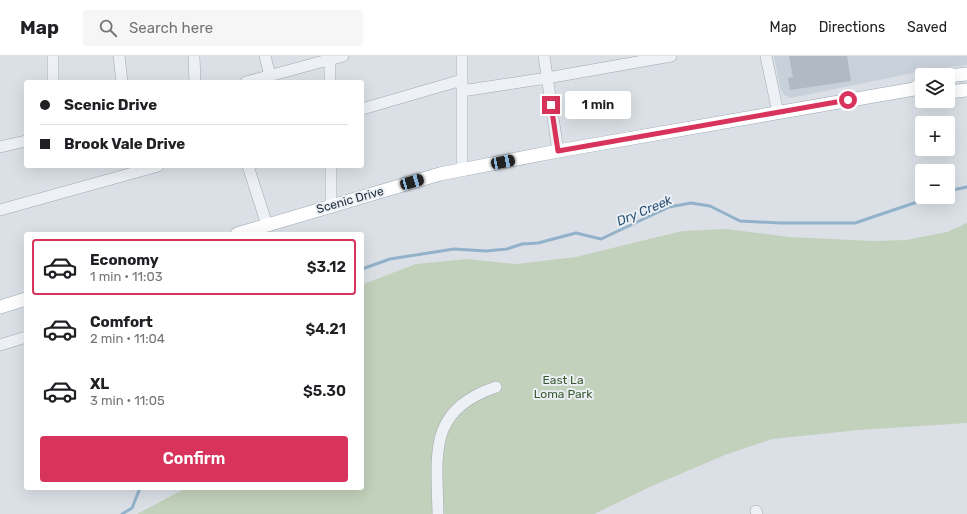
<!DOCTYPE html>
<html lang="en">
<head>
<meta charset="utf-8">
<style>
  :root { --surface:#fff; --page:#f6f6f6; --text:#202124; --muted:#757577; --line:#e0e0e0; --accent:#d8335a }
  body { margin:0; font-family:Rubik,sans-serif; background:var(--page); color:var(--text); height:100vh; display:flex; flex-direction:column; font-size:15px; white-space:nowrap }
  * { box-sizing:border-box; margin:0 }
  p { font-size:13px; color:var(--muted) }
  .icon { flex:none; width:22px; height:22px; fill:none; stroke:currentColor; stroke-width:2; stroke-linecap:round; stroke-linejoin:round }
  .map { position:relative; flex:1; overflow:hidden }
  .details { position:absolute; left:24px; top:176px; width:340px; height:258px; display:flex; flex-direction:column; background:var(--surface); border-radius:4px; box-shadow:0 4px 16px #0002 }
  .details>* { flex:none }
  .hud { position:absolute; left:24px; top:24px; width:340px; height:88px; border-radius:4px; box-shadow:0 4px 16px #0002; display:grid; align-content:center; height:88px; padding:0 16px; background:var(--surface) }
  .tools { position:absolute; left:915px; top:12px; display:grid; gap:8px }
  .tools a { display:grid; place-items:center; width:40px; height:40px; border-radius:4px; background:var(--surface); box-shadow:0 4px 16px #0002; font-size:20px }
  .end { position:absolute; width:18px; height:18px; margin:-9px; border:5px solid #d8335a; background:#fff; box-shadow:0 0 0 2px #fff }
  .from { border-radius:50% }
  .bubble { position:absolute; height:28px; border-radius:4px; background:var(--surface); box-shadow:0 4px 16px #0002; font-size:13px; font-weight:600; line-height:28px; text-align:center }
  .car { position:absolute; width:12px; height:24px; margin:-12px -6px; border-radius:5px; box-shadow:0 0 3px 1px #0007; background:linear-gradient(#222 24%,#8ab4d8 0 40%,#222 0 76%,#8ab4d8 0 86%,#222 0) }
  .hud b { display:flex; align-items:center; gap:14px; height:38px; font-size:15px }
  .hud b+b { border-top:1px solid var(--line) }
  .hud i { width:10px; height:10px; background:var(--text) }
  ul { padding:7px 0 0; list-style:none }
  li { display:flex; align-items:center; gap:12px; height:56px; margin:0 8px 6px; padding:0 8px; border:2px solid transparent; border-radius:4px }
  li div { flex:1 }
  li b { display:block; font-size:15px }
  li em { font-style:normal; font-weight:600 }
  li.on { border-color:var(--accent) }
  li>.icon { width:36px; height:36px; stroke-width:1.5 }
  .cta { display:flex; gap:8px; margin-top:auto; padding:8px 16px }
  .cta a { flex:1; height:46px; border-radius:4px; background:var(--accent); color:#fff; font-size:16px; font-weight:600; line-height:46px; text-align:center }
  header { display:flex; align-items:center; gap:24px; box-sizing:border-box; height:56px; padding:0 20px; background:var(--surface); border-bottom:1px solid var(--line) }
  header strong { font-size:19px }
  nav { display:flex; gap:22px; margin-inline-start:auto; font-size:14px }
  .search { width:280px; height:36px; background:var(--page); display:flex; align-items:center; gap:10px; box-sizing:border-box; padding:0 14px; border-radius:4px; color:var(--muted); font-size:15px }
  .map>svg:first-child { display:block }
</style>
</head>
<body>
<header>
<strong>Map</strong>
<div class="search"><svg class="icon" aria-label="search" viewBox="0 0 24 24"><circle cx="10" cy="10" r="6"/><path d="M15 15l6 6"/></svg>Search here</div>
<nav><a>Map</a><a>Directions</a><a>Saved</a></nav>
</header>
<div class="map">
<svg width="967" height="458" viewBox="0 0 967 458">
  <rect width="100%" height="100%" fill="#dbe0e7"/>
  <path fill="#c8d0d9" d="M774 0H967V9L923 15 791 42 784 39 780 32Z"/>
  <path fill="#c2d1bb" d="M967 167V367L859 374 772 383 725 399 652 430 594 458H137L186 432H362V230L366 227 416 208 467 203 516 208 576 201 682 175 726 173 790 181 873 185 906 184 947 176Z"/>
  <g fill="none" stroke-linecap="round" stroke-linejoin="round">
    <path stroke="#92b2ca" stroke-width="3" d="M948 135 967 131
      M362 213 390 203 454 193 486 195 507 193 522 188 538 187 576 177 601 183 669 151 691 147 710 150 740 165 781 167H855L932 141
      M122 458 132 452 140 432"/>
  </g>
  <path fill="#b1bac4" d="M789 0H847L851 25 790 34 788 22 793 21Z"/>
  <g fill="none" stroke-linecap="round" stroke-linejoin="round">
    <defs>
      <path id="minor" d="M53 0V26
        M119 0 122 26
        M194 0 195 26
        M265 0 270 20
        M330 0V26
        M462 0V24
        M544 0 558 95
        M766 0 778 57
        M246 26 343 0
        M462 35 547 22 671 0
        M362 53 462 24V114
        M0 91 26 85
        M248 110 267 169
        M331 149V110
        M0 154 158 110
        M0 289 26 281
        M756 455 757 458
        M438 458C437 398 427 354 496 331"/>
      <path id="major" d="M948 20 967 18
        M948 36 967 34
        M237 178 440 118 558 95 914 33 922 27
        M0 251 26 243"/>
    </defs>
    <use href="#minor" stroke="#a0a7b1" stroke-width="12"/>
    <use href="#major" stroke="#99a6b3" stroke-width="14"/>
    <use href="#minor" stroke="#edf1f5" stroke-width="11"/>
    <use href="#major" stroke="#fff" stroke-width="13"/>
  </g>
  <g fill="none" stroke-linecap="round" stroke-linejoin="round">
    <path stroke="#d8335a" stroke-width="5" d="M551 49 558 95 848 44"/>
  </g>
  <g text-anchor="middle" stroke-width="4" stroke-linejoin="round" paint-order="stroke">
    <g font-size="12" fill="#242f3d" stroke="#eaeff4">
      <text transform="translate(350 144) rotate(-16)" y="4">Scenic Drive</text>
    </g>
    <g font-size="12" fill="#3c5a30" stroke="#eaeff4">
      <text x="563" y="328">East La<tspan x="563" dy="14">Loma Park</tspan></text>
    </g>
    <g font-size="13" font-style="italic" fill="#2b5274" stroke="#eaeff4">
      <text transform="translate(644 154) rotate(-23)" y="5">Dry Creek</text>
    </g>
  </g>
</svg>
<div class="tools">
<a><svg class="icon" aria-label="layers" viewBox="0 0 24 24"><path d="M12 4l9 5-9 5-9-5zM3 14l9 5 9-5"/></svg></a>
<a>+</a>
<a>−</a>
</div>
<i class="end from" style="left:848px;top:44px"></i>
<i class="end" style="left:551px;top:49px"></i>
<div class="bubble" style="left:565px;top:35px;width:66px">1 min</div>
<i class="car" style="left:503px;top:106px;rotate:79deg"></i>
<i class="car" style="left:412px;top:126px;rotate:74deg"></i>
<div class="hud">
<b><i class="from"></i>Scenic Drive</b>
<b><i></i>Brook Vale Drive</b>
</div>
<section class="details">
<ul>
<li class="on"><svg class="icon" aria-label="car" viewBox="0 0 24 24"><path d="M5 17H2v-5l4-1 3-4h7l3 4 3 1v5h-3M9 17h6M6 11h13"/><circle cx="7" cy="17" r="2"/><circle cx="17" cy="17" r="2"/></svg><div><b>Economy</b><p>1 min · 11:03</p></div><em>$3.12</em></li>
<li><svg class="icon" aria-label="car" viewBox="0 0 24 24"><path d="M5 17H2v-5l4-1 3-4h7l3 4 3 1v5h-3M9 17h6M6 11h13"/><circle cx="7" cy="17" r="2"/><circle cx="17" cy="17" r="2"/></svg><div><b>Comfort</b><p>2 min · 11:04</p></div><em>$4.21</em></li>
<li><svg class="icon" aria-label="car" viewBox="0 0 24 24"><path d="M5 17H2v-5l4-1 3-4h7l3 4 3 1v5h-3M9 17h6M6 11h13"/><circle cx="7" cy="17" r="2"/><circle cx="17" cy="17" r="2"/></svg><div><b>XL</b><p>3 min · 11:05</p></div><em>$5.30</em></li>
</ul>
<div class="cta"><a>Confirm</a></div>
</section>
</div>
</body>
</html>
